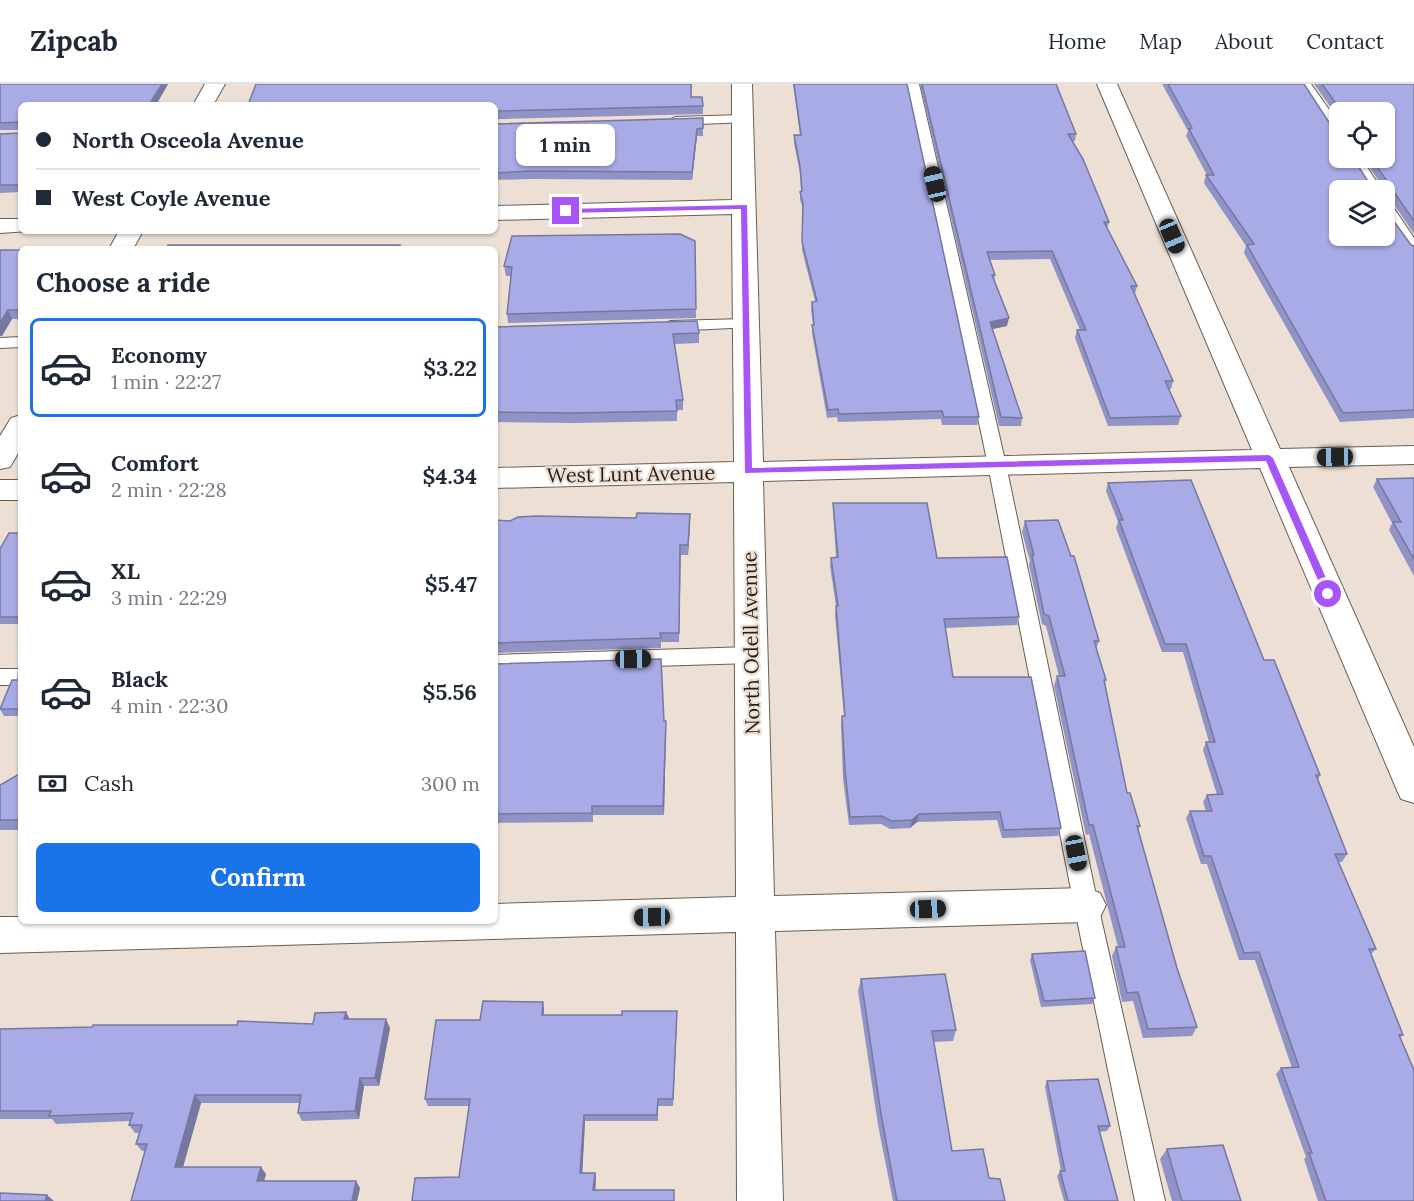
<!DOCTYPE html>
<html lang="en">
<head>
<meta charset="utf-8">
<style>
  :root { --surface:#fff; --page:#f2f2f3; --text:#1f2937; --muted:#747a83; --line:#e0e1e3; --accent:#1a73e8 }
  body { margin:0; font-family:Lora,serif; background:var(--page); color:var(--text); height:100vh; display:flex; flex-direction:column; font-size:22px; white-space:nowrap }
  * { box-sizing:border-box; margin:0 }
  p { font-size:20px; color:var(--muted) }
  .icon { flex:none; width:33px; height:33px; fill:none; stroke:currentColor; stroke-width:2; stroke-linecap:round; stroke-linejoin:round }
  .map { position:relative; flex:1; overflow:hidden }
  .drawer { position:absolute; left:18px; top:162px; width:480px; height:678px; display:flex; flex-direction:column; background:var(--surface); border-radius:9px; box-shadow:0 2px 4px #0004 }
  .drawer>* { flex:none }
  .top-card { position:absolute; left:18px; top:18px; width:480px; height:132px; border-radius:9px; box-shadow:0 2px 4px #0004; display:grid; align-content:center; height:132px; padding:0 18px; background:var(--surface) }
  .buttons { position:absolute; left:1329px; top:18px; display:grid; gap:12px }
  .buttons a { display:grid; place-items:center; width:66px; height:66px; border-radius:9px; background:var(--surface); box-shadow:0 2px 4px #0004; font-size:30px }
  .end { position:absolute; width:27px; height:27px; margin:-14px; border:8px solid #a855f7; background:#fff; box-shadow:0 0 0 3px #fff }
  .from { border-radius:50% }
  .bubble { position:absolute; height:42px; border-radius:9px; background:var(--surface); box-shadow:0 2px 4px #0004; font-size:20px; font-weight:800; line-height:42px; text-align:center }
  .car { position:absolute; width:18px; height:36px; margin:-18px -9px; border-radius:8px; box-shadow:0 0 4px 2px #0007; background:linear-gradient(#222 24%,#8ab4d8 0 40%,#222 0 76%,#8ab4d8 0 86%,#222 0) }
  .top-card b { display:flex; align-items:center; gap:21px; height:57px; font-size:22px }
  .top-card b+b { border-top:2px solid var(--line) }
  .top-card i { width:15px; height:15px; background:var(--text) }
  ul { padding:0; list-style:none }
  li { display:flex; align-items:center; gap:18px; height:99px; margin:0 12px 9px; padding:0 6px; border:3px solid transparent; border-radius:9px }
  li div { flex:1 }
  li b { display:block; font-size:22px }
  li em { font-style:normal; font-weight:800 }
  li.on { border-color:var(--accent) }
  li>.icon { width:54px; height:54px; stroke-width:1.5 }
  h2 { padding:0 18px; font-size:27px; line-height:72px }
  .pay { display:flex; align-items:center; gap:15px; height:66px; padding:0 18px; font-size:22px }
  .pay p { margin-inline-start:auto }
  .primary-button { display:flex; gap:12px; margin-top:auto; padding:12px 18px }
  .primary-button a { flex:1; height:69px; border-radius:9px; background:var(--accent); color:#fff; font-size:24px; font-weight:800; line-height:69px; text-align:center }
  header { display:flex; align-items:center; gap:36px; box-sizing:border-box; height:84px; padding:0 30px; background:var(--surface); border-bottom:2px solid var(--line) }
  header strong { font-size:28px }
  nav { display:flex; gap:33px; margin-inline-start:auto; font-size:21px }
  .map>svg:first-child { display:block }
</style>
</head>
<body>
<header>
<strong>Zipcab</strong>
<nav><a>Home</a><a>Map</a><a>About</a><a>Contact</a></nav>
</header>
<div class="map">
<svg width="1414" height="1117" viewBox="0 0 1414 1117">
  <rect width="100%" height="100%" fill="#eddfd3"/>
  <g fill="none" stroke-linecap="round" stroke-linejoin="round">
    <defs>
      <path id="service" d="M907 0H919L1006 381 1098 821 1165 1117H1135L1074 821 988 381Z
        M1299 0H1311L1340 41V56L1335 55Z
        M743 31 748 32 750 35 748 38 675 41 668 37 675 33Z
        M1347 74H1361L1382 106H1368Z
        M1384 116 1389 117 1414 154V170L1409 168 1384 132Z
        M746 235 752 237 754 240 752 243 670 247 662 242 670 237Z
        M21 253V263L0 264V254Z
        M751 563 758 565 762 571 758 577 751 579 495 587V571Z
        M0 585H21V601H0Z"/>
      <path id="minor" d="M205 0H225L213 21H193Z
        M732 0H752L763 378 1252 366 1097 0H1117L1280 365 1414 362V380L1289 383 1414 663V719L1401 715 1396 704 1260 384 763 397 774 812 1086 804 1100 809 1106 821 1100 833 1086 838 775 847 783 1117H737L736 848 0 869V833H21V837H495V820L736 813 734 398 495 404V384L734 378 732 130 495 136V122L732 116Z
        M0 135H21V147H29L0 149Z
        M119 147H143L133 165H109Z
        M21 331V364L10 383 0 385V352L11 334Z
        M0 396H21V416H0Z"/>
    </defs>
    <use href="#service" stroke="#695e54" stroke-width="2"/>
    <use href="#minor" stroke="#695e54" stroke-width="2"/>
    <use href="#service" fill="#fff" fill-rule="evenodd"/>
    <use href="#minor" fill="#fff" fill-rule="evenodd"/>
  </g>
  <path fill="#9093c5" d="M1 0H168L156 21H21V108L0 109V50L20 49V46H0V1Z
    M692 0 691 13 703 22V30L495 35V21Z
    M793 0H907L979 333 977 341H942L941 335 838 338 837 333 827 334 812 249 813 241 811 225 812 218 815 217 802 166 803 125 800 116V108L801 107 800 89 794 59V51H800Z
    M920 0H1056L1076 50 1075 57H1073L1109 138 1107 144 1137 202 1135 210 1173 297 1171 305H1168L1181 332 1178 341 1108 342 1075 254 1077 246H1080L1050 175 990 176 995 191 994 197 1007 242 992 245 1022 334 1021 342H999Z
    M1162 0H1304L1340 74 1369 99 1381 100 1363 74H1384V28H1340V36L1314 0H1414V150L1391 116 1386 115 1385 125 1411 161 1414 162V334L1340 338 1244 169 1246 162 1204 99 1206 91H1207L1186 52 1188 47Z
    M703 34V52H697L692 96 531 95 495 96V40Z
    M695 157 696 234 508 239 507 230 511 192H506L504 182Z
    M21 166V235H12L2 252Z
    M495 243 699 249V259L674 260 683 316V326H677V337L574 339 495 338Z
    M1414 394V492L1389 446 1392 439 1373 403 1377 395Z
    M1108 399 1264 576 1320 691 1318 696 1347 770 1342 778H1338L1376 865 1371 870 1403 951 1400 954 1414 1117H1318L1304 1075 1306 1073 1276 990 1281 984H1292L1255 876H1239L1207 780H1201L1186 734 1190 727H1206L1203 718 1207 711H1217L1203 666 1206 658H1209L1183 568H1162L1116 444 1118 438 1106 407Z
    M833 419 937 474 1019 533 1017 541 945 544 953 593 1061 744 1058 752 1002 754 997 736 917 738 910 744 890 745 881 740 849 741 843 695 841 641 842 632H844L835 531 836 522 830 482 831 474 836 473 833 428Z
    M495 436 690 440 688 471H681L679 558H661V564L495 569Z
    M1025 437 1099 557 1096 565 1106 596 1104 600 1127 709 1140 742 1138 747 1177 884 1197 943 1192 952 1143 954 1133 917 1122 918 1112 872 1116 863H1118L1089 750 1086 751 1054 602 1057 592H1059L1046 542 1042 540 1029 481 1030 477 1022 448Z
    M21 449V540H0V465Z
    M21 576V632H4L0 625 18 596Z
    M495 580 664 637 666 646 664 731H593V738L495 739Z
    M21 689V746H0V701Z
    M1032 870 1095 914 1092 920 1041 923 1030 876Z
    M861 895 956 946 953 957 934 958 952 1067 989 1094 1005 1117H893L878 1041 858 907Z
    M544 925V931H622L677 927 673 1022H658V1037H585L582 1089H595L596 1095 595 1106H674V1117H412L459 1093 469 1022H428L425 1015 480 936Z
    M346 928 349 935 390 944 379 1002H364L359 1035 302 1037 298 1029 299 1019H201L183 1083 266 1090 264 1097 360 1104 357 1117H131L145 1067H142L136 1060 139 1049H135L129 1041 130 1037 56 1040 52 1035H0V945L313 940Z
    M1047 997 1110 1042 1107 1047 1099 1048 1118 1117H1064L1057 1092 1061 1087 1045 1003Z
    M1167 1065 1241 1117H1172L1160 1075Z"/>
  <path fill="#7678a0" d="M162 0H168L156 21H149Z
    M697 45V52L692 96V88Z
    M8 226 12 235 2 252H0V239Z
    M1009 234 1007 242 988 246 990 238Z
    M690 430V440L688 471V461Z
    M666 637V646L664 731 663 722Z
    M919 730 917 738 910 744 912 736Z
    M543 918 544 925 543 938 542 931Z
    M677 927V935L673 1022V1015Z
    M346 928 350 936 344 935Z
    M386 935 390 944 379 1002 375 994Z
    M360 994 364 1002 359 1035 355 1027Z
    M195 1011 201 1019 181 1090 175 1083Z
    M584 1031 585 1037 582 1095 580 1089Z
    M261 1083 266 1090 262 1104 257 1097Z
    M595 1089 596 1095 595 1112 593 1106Z
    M356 1097 360 1104 357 1117H352Z
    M47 1111 54 1117H45Z"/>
  <path fill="#a8abe5" stroke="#7678a0" stroke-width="1.5" fill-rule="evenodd" d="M1 0H162L149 21H21V101H0V50L20 49V38L0 39V1Z
    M256 0H691V13H702L703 22 495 27V21H248Z
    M794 0H907L979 333H944L942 327 839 330 838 325 828 326 812 241H814L812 218 817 217 802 158 803 118 800 108 802 107 800 82 794 51H801Z
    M922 0H1056L1076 50H1068L1083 75 1109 138H1104L1137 202H1131L1173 297H1165L1181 332 1110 334 1077 246H1086L1052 167 987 168 995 191H992L1009 234 990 238 1022 334 1001 333Z
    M1168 0H1304L1336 49H1340V74H1353L1369 99 1387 100V97L1371 74H1384V28H1342L1322 0H1414V137L1394 108 1386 106 1385 125 1411 161 1414 162V326L1343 329 1247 161 1254 160 1206 91H1214L1189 45 1192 44ZM1340 106H1384V152H1340Z
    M703 34V44L697 45 692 88 530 87 495 89V40Z
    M680 150 695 157 696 225 507 230 512 183 504 182 512 152Z
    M168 161H400L398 165H166Z
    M0 166H21V226H8L0 239Z
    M697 237 699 249 673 250 683 316H676L677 327 573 329 495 328V243Z
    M1414 394V475L1393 438H1401L1377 395Z
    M1191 396 1264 576H1274L1320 691H1316L1347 770H1335L1376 865H1369L1403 951H1399L1414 986V1117H1326L1309 1069H1312L1281 984 1299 983 1259 868 1244 869 1211 772H1204L1190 727H1212L1207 711 1223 710 1206 658H1215L1186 560H1165L1119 436H1123L1108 399Z
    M833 419H927L937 474 1007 473 1019 533 944 535 953 593H1031L1061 744 1004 746 1000 728 919 730 912 736 891 737 882 732 850 733 845 686 842 632H845L836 522H838L831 474 838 473Z
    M637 429 690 430 688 461H680L679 549H660L661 554 495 559V436L510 437 518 433 537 432 636 434Z
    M1058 436 1071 472H1074L1099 557H1094L1106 596H1104L1127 709H1130L1140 742H1137L1177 884 1197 943 1148 945 1138 908 1127 909 1116 863H1125L1093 741H1089L1057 592H1065L1049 532 1044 530 1032 471H1034L1025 437Z
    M9 449H21V533H0V465Z
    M661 575 664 637H666L663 722H592V729L495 730V580Z
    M21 576V625H0L12 596H18L19 581Z
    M21 689V736H0V701Z
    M1085 867 1095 914 1044 917 1032 870Z
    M945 890 956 946 932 947 952 1067 983 1065 989 1094 1000 1095 1005 1117H897L881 1030 861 895Z
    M483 917 543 918 542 931H622V927H677L673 1015H658L657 1031H584L580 1089H595L593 1106H674V1117H412L415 1094 459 1093 470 1015H425L436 936H480Z
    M346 928 344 935H386L375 994H360L355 1027 298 1029 301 1011H195L175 1083H261L257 1097H356L352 1117H131L147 1060H136L142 1041H129L133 1029 49 1032 51 1027H0V945L92 943 93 941H237L238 937 313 940 315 929Z
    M1098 995 1110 1042H1098L1118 1117H1068L1060 1087H1065L1047 997Z
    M1223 1061 1241 1117H1182L1167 1065Z
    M0 1109 47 1111 45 1117H0Z"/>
  <path fill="#a855f7" d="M747 121 752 384 1269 371 1273 374 1333 510 1332 512H1325L1324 510 1266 377 745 389 741 125 566 129 563 127 566 125Z"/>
  <g text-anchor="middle" stroke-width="4.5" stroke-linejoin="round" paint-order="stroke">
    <g font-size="20" fill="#241f1b" stroke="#eddfd3">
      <text transform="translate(631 390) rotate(-1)" y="7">West Lunt Avenue</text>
      <text transform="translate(751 559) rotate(-91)" y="7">North Odell Avenue</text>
    </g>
  </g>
</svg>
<div class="buttons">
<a><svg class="icon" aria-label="locate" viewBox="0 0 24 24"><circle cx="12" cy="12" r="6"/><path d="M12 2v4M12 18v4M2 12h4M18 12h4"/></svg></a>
<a><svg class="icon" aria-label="layers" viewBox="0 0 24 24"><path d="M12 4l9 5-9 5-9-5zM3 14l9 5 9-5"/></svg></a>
</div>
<i class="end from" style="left:1328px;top:510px"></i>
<i class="end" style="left:566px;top:127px"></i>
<div class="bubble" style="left:516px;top:40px;width:99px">1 min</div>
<i class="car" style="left:935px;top:100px;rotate:347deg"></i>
<i class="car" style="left:1172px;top:152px;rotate:157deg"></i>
<i class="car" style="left:1335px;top:373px;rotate:269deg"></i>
<i class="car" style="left:633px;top:575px;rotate:89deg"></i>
<i class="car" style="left:1076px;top:769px;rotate:169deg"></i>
<i class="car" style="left:928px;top:825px;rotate:88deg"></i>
<i class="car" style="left:652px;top:833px;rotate:269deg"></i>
<div class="top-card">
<b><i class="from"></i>North Osceola Avenue</b>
<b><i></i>West Coyle Avenue</b>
</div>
<section class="drawer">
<h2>Choose a ride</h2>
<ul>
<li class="on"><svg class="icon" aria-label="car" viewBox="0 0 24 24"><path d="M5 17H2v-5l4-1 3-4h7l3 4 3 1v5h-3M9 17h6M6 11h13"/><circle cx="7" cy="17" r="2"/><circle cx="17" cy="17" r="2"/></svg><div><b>Economy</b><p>1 min · 22:27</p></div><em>$3.22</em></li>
<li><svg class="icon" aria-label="car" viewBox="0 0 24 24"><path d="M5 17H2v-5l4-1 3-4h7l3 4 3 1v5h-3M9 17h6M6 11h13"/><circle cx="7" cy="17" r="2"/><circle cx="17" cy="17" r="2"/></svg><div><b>Comfort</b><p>2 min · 22:28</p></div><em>$4.34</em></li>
<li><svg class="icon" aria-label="car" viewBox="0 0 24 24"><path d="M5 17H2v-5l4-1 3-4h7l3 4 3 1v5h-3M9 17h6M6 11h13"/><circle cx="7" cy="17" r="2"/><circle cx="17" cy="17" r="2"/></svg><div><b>XL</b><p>3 min · 22:29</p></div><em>$5.47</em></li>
<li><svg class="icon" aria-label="car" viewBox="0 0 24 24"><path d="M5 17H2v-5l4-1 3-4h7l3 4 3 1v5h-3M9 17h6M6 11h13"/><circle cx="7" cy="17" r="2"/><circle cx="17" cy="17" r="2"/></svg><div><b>Black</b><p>4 min · 22:30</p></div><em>$5.56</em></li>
</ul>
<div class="pay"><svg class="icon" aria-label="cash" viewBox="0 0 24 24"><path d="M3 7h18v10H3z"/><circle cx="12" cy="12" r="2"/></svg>Cash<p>300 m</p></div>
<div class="primary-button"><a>Confirm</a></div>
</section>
</div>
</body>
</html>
